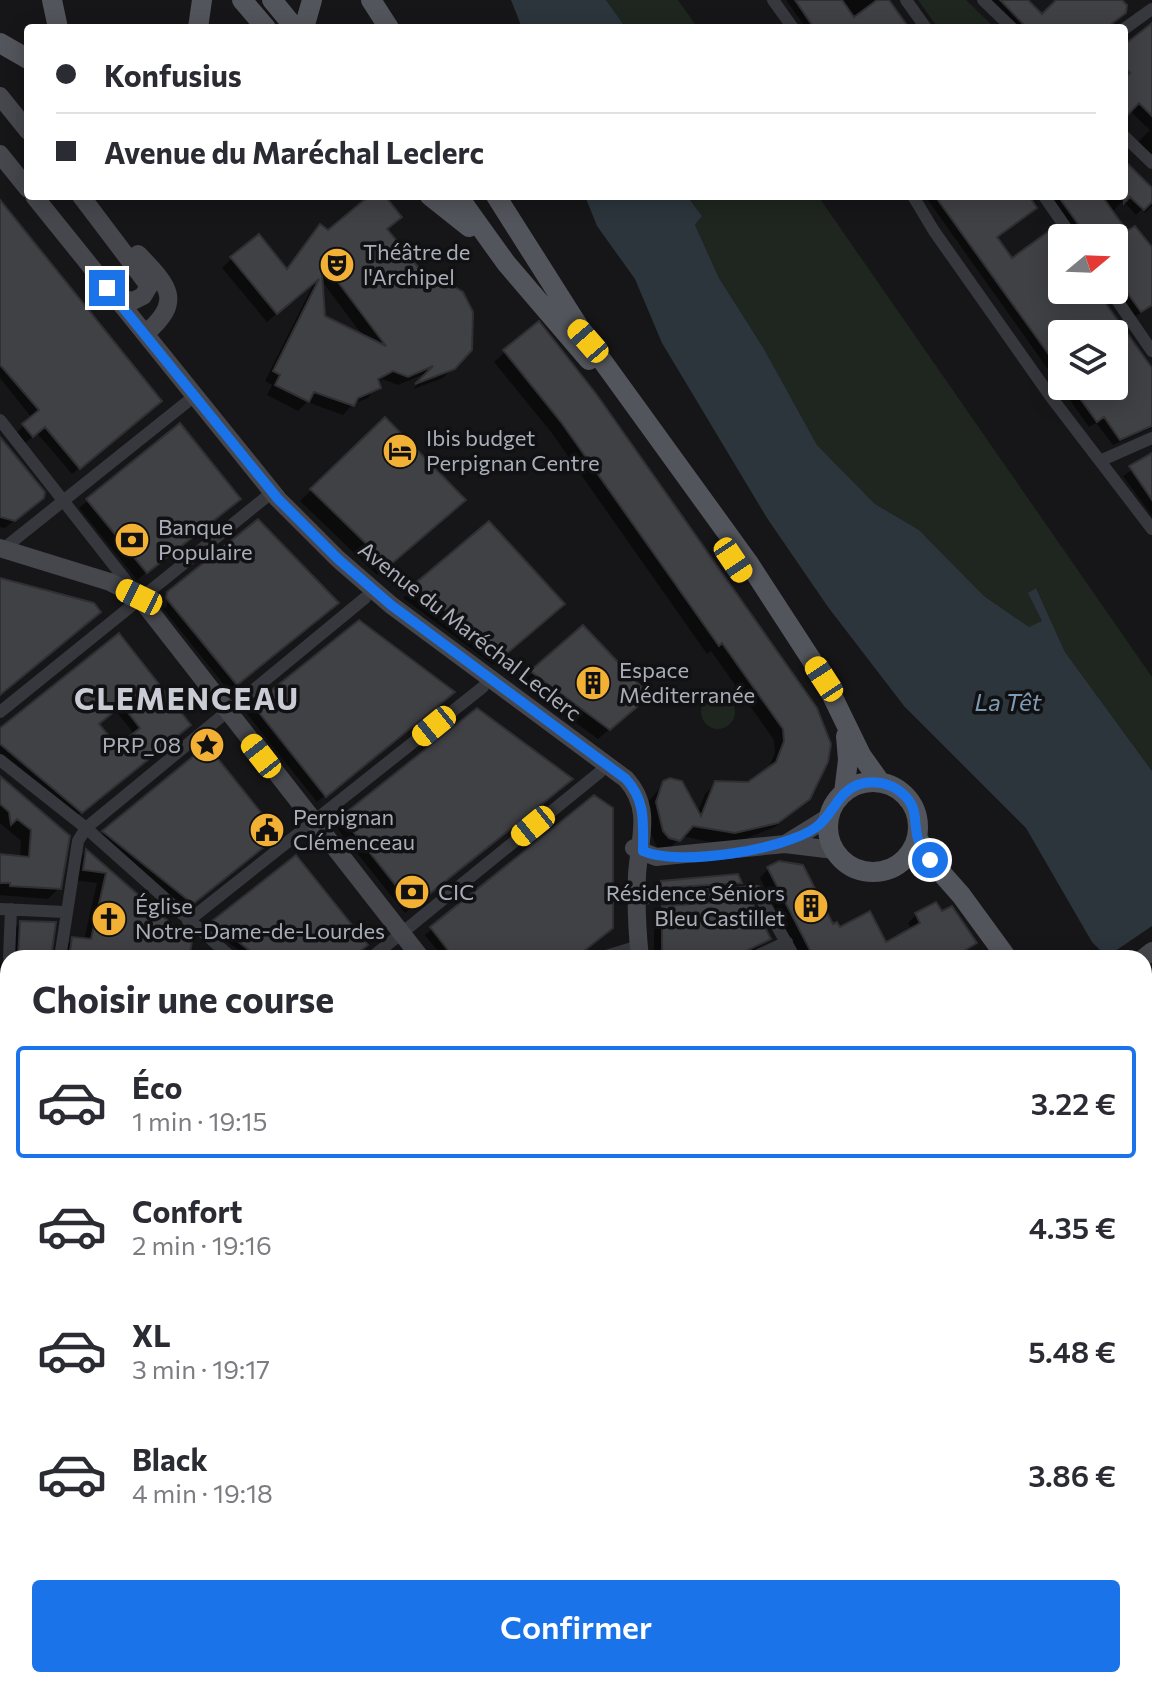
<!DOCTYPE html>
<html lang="fr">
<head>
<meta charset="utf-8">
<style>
  :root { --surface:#fff; --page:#f7f7f7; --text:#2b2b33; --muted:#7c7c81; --line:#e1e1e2; --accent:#1a73e8 }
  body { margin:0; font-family:Commissioner,sans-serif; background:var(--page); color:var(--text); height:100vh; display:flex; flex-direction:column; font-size:30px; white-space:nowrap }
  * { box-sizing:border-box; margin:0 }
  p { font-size:26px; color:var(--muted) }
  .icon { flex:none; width:44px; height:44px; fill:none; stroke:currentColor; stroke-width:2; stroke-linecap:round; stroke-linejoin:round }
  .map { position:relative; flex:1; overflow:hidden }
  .side { position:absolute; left:0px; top:950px; width:1152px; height:738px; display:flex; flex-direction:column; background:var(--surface); border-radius:24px 24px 0 0; box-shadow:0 4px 20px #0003 }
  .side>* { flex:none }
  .guide { position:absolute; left:24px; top:24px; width:1104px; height:176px; border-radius:8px; box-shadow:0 4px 20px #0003; display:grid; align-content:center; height:176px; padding:0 32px; background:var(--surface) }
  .needle { width:52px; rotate:71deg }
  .tools { position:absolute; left:1048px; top:224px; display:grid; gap:16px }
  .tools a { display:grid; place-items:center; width:80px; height:80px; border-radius:8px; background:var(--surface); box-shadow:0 4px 20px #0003; font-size:40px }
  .end { position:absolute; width:36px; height:36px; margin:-18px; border:10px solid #1a73e8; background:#fff; box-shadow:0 0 0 4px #fff }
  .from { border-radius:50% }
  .car { position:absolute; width:24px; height:48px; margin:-24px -12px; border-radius:10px; box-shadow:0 0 6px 2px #0007; background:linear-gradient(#f5c518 24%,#345 0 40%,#f5c518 0 76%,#345 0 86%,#f5c518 0) }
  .guide b { display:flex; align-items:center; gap:28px; height:76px; font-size:30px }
  .guide b+b { border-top:2px solid var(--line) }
  .guide i { width:20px; height:20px; background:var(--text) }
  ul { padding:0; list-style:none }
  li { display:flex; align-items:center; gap:24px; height:112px; margin:0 16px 12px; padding:0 16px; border:4px solid transparent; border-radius:8px }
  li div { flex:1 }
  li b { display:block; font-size:30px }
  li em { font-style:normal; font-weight:600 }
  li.selected { border-color:var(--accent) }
  li>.icon { width:72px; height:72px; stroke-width:1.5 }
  h2 { padding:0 32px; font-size:36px; line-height:96px }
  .action { display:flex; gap:16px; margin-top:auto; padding:16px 32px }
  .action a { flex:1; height:92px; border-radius:8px; background:var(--accent); color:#fff; font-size:32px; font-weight:600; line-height:92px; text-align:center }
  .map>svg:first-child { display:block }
</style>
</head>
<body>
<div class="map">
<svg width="1152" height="1687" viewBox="0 0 1152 1687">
  <rect width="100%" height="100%" fill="#161618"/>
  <path fill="#1e261f" d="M606 0H678L698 28H626Z
    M918 0H966L995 28H938Z
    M687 196H818L1152 677V771L1065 652 1036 588 1029 594 1043 622 1029 627 984 596 919 530 875 504 817 445 764 349 719 278 695 225 702 216Z
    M701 712a17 17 0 1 1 34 0a17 17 0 1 1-34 0Z
    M1144 1634 1152 1644V1687H1056L1051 1680H1144Z"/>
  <path fill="#2c353c" d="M511 0H606L626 28H522Z
    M585 196H687L702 216 695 225 719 278 764 349 817 445 875 504 919 530 984 596 1029 627 1042 621 1028 593 1036 588 1065 652 1152 771V1021L1144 1006V958H1108L1092 942 1026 828 904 706 828 607 767 518 662 343 635 279 597 226Z"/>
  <path fill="#161618" d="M1152 926V980L1144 985V958H1105Z"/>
  <path fill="#0007" fill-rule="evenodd" d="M786 0H886L906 28H806Z
    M988 0H1025L1042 17 1056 0H1119L1105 28H1018Z
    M1152 31V164L1134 146 1150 130 1129 110 1124 116V47Z
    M1124 157 1129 162 1126 165 1152 190V206L1145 213 1142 209 1136 215 1123 201 1111 213 1127 234 1152 246V305L1134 317 1114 289V238H1078L1048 196H1124Z
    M372 196H383L385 230 426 280 471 313 470 349 443 378 413 389 431 371 398 385 382 379 368 398 353 404 343 415 307 402 298 411 267 395 272 385 265 381 315 281 267 322 222 268 232 258 286 271 320 227 328 233ZM321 280 363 336 324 317Z
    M925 196H1026L995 238 1011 261 1062 246V290H1094L1152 371V428L1113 445 1096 423 1089 427ZM1062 334H1114V386H1062Z
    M0 203 153 408 72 474 37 433 25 443 16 433 32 418 0 378Z
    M505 352 829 744 821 778 808 797 777 826 740 841 710 842 682 836 668 850 657 847 648 828V802L664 783 697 814 705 794 716 783 735 785 759 779 767 772 775 753 774 740 711 651 707 654 551 432 494 362Z
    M385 420 453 510 377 575 300 501Z
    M179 425 230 507 137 580 79 508Z
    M0 441 33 506 5 528 0 527Z
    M1152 456V516L1123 476Z
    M489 523 552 614 493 665 403 598Z
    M169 593 330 610 229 691 160 605 164 598 162 607 166 608Z
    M583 628 636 706 598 739 521 683Z
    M118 636 183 731 74 818 0 755V730ZM115 710 135 735 117 749 97 724Z
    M445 699 317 802 247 714 255 707Z
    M0 779 68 837 59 888 48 899 0 895V856L20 858 21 841 0 823Z
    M563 786 405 913 337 828 345 816Z
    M104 832 268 844 183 912 95 841Z
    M86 852 187 958H61L62 949 73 939 84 940 97 883 73 880 76 862Z
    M295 857 350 958H248L209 927Z
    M768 869 839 930 885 945 912 930 908 923 916 915 974 943 954 958H800L760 878Z
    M662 883H740L735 887 657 892Z
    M663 908 769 939 744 958H654V917Z
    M20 923 49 958H8L10 933Z
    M432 929 574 958H443L425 935Z
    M8 960V1147L0 1146V1061L6 1047 7 990 0 982V962L7 968Z
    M1144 1248 1152 1255V1410L1144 1404Z
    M0 1251 8 1253V1357L0 1352Z
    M8 1358V1402L0 1383V1368L7 1364Z
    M0 1421H8V1466L0 1457Z
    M1144 1463 1152 1469V1537L1144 1530Z
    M8 1472V1575L0 1573V1476Z
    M0 1584H8V1680H172L159 1687H0Z
    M176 1680H217L218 1687H188Z
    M220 1680H291L284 1687H225Z
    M299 1680H398L399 1687H304Z
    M404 1680H502L500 1687H410Z
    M510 1680H555L557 1687H515Z
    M557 1680H654L656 1687H567Z
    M683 1680H757L763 1687H689Z
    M836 1680H950L955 1687H842Z"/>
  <path fill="#404145" stroke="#303034" stroke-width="2" fill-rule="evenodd" d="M795 0H842L854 17 877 0H889L909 28H814Z
    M1000 0H1028L1042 14 1056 0H1122L1127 5 1126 13 1106 28H1027Z
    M1152 23V116L1139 103 1124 119V79L1130 73 1124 66V45Z
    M1124 160 1152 188V202L1144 210 1130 197 1124 203Z
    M369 196H385L402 217 387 229 427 278 441 279 463 292 473 312 472 350 455 369 415 384 433 366 408 377 393 371 378 379 381 388 358 398 354 406 314 392 309 402 275 385 280 375 273 371 319 279 277 314 230 257 259 234 287 269 320 224 328 230ZM321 259 329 270 386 346 325 316Z
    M935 196H1029L1037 208 997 237 1012 258 1052 229 1062 243V290H1096L1152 368V426L1120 440 1104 417 1097 422 1071 386H1114V334H1062V373Z
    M1058 196H1102L1127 231 1135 226 1152 247V305L1141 312 1114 274V238H1088Z
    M0 200 162 401 80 469 45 427 33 437 22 424 39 410 0 365Z
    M539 321 597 395 817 708 831 744 828 762 810 799 778 823 735 833 693 826 680 841 669 838 663 831 656 802 663 781 670 778 682 781 701 816 715 781 748 782 776 762 784 741 783 729 722 643 719 646 561 422 503 350Z
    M385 417 466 500 389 566 310 489Z
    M180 423 241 499 147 573 86 499Z
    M0 437 45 492 44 498 15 521 0 517Z
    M1152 453V500L1129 466Z
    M258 519 339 603 237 685 166 598 167 592Z
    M489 521 565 604 505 655 412 586Z
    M0 578 94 603 101 612 0 695Z
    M359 620 455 692 326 797 253 705Z
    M583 625 650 696 610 730 530 671Z
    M119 633 191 725 82 813 0 744V728ZM122 705 140 728 117 746 99 724Z
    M477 708 573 779 413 907 344 820 343 815Z
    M207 745 279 835 193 904 102 831Z
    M0 776 70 836 61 889 10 886V883H0V854L29 857 31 830 17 819 11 825 9 812 0 804Z
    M594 795 613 808V928L575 958H454L430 927Z
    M86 849 192 942 189 958H69L72 937 91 939 106 873 83 870Z
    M296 855 368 945 351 958H259L212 921Z
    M779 861 803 865 833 924 837 922 840 927 870 911 886 942 920 923 915 913 936 902 942 911 952 906 977 943 952 958H814L767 867Z
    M738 874 742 883 661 888V881Z
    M751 900 771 939 748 950 743 958H662V906Z
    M20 921 56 922 51 958H18Z"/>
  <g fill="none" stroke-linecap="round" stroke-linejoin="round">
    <path stroke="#37383d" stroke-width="12" d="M773 0 793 28
      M906 0 926 28
      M983 0 1012 28
      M1124 29 1152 9
      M1124 136 1152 163
      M913 196 934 231 1051 397 1152 529
      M1044 196 1073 238
      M1110 290 1152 351
      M0 420 134 591
      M1102 460 1152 438
      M3 549 187 402
      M0 712 265 498
      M0 760 86 828 232 958
      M637 899 757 891 795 958
      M0 909 65 912
      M188 921 483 687
      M9 958 11 909
      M60 958 78 841 86 828 365 598
      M371 958 600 772
      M599 958 639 946
      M752 958 787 942
      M0 979H8
      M0 1053 7 1032 8 994
      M0 1148 8 1150
      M0 1236 8 1238
      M0 1354 8 1353
      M0 1379 8 1398
      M0 1410 8 1408
      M0 1466 8 1458
      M0 1576 8 1571
      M1144 1576 1152 1584
      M226 1680 229 1687
      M408 1680 414 1687
      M565 1680 571 1687
      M677 1680 682 1687
      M834 1680 840 1687
      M169 1687 187 1680
      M294 1687 304 1680
      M510 1687 515 1680
      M787 1687 795 1680"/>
    <path stroke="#45474d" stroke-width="18" d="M0 96 28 131
      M0 154 28 189
      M34 196 278 499 338 559 391 605 626 779C653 809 639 840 637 875 636 903 637 931 640 958
      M81 196 149 286 143 296 133 301 114 297
      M138 254C169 286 184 301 145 334
      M0 548 110 582 139 597 421 958
      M787 843 829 817
      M634 848 656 857 785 844 834 850
      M1143 958 1152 951
      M1000 1680 1005 1687
      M1020 1680 1026 1687"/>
    <path stroke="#53555c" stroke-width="20" d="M52 0 58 28
      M242 0 266 28
      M272 0 295 28
      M371 0 389 28
      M198 28 202 0
      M304 28 312 0
      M0 43 28 59
      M430 196 469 227
      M458 196 506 263 589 360
      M496 196 588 341 748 562 824 679 861 755 881 783
      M828 827a45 45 0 1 1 90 0a45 45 0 1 1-90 0Z
      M844 793 848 760 846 736
      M917 837 930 860 961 895 1007 958
      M1144 1144 1152 1154"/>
  </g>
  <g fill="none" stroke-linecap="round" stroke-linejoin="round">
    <path stroke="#1a73e8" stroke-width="10" d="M107 288 278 499 338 559 391 605 626 779C646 801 643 823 643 851 678 867 783 850 815 828 833 816 836 794 857 785 873 779 891 783 903 794 919 808 913 822 918 839 920 846 926 854 930 860"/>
  </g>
  <defs>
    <symbol id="theatre-disc" viewBox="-11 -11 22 22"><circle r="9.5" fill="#f2b134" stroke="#111113"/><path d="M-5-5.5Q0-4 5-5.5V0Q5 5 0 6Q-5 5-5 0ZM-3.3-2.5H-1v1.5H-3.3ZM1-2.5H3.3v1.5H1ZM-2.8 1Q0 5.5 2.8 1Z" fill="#111"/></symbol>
    <symbol id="hotel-disc" viewBox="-11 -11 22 22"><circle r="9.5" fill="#f2b134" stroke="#111113"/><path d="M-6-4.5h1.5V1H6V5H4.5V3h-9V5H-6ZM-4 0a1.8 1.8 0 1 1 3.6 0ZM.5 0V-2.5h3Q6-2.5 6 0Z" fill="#111"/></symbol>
    <symbol id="bank-disc" viewBox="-11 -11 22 22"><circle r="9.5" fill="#f2b134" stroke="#111113"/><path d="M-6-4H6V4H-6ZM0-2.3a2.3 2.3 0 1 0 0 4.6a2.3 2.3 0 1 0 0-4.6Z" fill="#111"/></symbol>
    <symbol id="building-disc" viewBox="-11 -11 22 22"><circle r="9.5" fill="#f2b134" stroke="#111113"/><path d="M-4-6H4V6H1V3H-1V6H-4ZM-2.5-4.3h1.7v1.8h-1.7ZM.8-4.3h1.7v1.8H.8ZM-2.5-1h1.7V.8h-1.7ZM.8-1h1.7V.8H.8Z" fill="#111"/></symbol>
    <symbol id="sight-disc" viewBox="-11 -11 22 22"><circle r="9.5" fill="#f2b134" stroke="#111113"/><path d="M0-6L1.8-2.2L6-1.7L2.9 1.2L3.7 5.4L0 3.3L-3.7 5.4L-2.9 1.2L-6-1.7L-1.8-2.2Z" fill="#111"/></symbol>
    <symbol id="civic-disc" viewBox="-11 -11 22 22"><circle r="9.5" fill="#f2b134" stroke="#111113"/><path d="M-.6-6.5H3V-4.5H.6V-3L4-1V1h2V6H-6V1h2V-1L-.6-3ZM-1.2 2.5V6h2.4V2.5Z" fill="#111"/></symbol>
    <symbol id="church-disc" viewBox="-11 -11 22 22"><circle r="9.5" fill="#f2b134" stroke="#111113"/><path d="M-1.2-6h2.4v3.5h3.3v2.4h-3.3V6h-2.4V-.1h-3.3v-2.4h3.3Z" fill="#111"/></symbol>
  </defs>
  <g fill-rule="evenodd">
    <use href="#theatre-disc" x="317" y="245" width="40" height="40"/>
    <use href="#hotel-disc" x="380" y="431" width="40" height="40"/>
    <use href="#bank-disc" x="112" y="520" width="40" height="40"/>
    <use href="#building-disc" x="573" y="663" width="40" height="40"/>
    <use href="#sight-disc" x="187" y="725" width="40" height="40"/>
    <use href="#civic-disc" x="247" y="810" width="40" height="40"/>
    <use href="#bank-disc" x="392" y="872" width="40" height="40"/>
    <use href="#building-disc" x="791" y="886" width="40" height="40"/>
    <use href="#church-disc" x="89" y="899" width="40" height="40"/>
  </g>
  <g text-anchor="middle" stroke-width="7" stroke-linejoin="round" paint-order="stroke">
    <g font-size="22" fill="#a8adb8" stroke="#111113" text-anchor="start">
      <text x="363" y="260">Théâtre de<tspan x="363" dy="25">l'Archipel</tspan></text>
      <text x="426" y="446">Ibis budget<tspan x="426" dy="25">Perpignan Centre</tspan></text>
      <text x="158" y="535">Banque<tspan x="158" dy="25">Populaire</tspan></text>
      <text x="619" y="678">Espace<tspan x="619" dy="25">Méditerranée</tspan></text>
      <text x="181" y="753" text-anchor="end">PRP_08</text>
      <text x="293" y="825">Perpignan<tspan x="293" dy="25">Clémenceau</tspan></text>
      <text x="438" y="900">CIC</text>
      <text x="785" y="901" text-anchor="end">Résidence Séniors<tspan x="785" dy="25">Bleu Castillet</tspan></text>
      <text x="135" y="914">Église<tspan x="135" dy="25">Notre-Dame-de-Lourdes</tspan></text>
    </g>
    <g font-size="22" fill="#a8adb8" stroke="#111113">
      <text transform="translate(470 631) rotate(38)" y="8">Avenue du Maréchal Leclerc</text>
    </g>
    <g font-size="24" font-style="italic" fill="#7f9bb3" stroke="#111113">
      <text x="1008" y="711">La Têt</text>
    </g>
    <g font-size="30" font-weight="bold" letter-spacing="2" fill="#c9ccd4" stroke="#111113">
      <text x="187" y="710">CLEMENCEAU</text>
    </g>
  </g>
</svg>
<div class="tools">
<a><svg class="needle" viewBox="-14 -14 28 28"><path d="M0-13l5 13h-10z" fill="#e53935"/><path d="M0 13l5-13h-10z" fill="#7c7c81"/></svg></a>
<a><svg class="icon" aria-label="layers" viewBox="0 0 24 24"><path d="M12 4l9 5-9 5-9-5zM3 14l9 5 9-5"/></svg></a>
</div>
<i class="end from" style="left:930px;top:860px"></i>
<i class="end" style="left:107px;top:288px"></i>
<i class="car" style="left:588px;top:341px;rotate:319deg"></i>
<i class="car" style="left:733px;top:560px;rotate:146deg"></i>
<i class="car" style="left:139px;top:597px;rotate:296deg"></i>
<i class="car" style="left:824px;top:679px;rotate:327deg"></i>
<i class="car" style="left:434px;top:726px;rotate:231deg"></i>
<i class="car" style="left:261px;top:756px;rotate:322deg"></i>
<i class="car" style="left:533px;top:826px;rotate:231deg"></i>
<div class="guide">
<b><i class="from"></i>Konfusius</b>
<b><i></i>Avenue du Maréchal Leclerc</b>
</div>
<section class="side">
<h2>Choisir une course</h2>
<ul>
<li class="selected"><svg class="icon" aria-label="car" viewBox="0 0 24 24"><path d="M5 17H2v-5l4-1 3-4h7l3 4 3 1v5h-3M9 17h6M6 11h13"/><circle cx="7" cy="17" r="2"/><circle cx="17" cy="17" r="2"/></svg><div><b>Éco</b><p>1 min · 19:15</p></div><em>3.22 €</em></li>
<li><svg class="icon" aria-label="car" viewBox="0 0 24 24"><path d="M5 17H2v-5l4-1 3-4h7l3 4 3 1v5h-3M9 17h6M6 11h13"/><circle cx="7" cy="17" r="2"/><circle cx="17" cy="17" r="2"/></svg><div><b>Confort</b><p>2 min · 19:16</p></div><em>4.35 €</em></li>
<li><svg class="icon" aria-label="car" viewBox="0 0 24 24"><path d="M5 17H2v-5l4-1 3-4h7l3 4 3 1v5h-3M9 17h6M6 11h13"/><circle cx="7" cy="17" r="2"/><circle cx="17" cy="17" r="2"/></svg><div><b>XL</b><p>3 min · 19:17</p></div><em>5.48 €</em></li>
<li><svg class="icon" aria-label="car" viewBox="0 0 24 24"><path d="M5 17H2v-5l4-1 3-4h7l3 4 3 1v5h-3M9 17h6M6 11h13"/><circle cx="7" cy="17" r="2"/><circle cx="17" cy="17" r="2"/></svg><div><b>Black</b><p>4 min · 19:18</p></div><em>3.86 €</em></li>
</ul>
<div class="action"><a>Confirmer</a></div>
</section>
</div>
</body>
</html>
